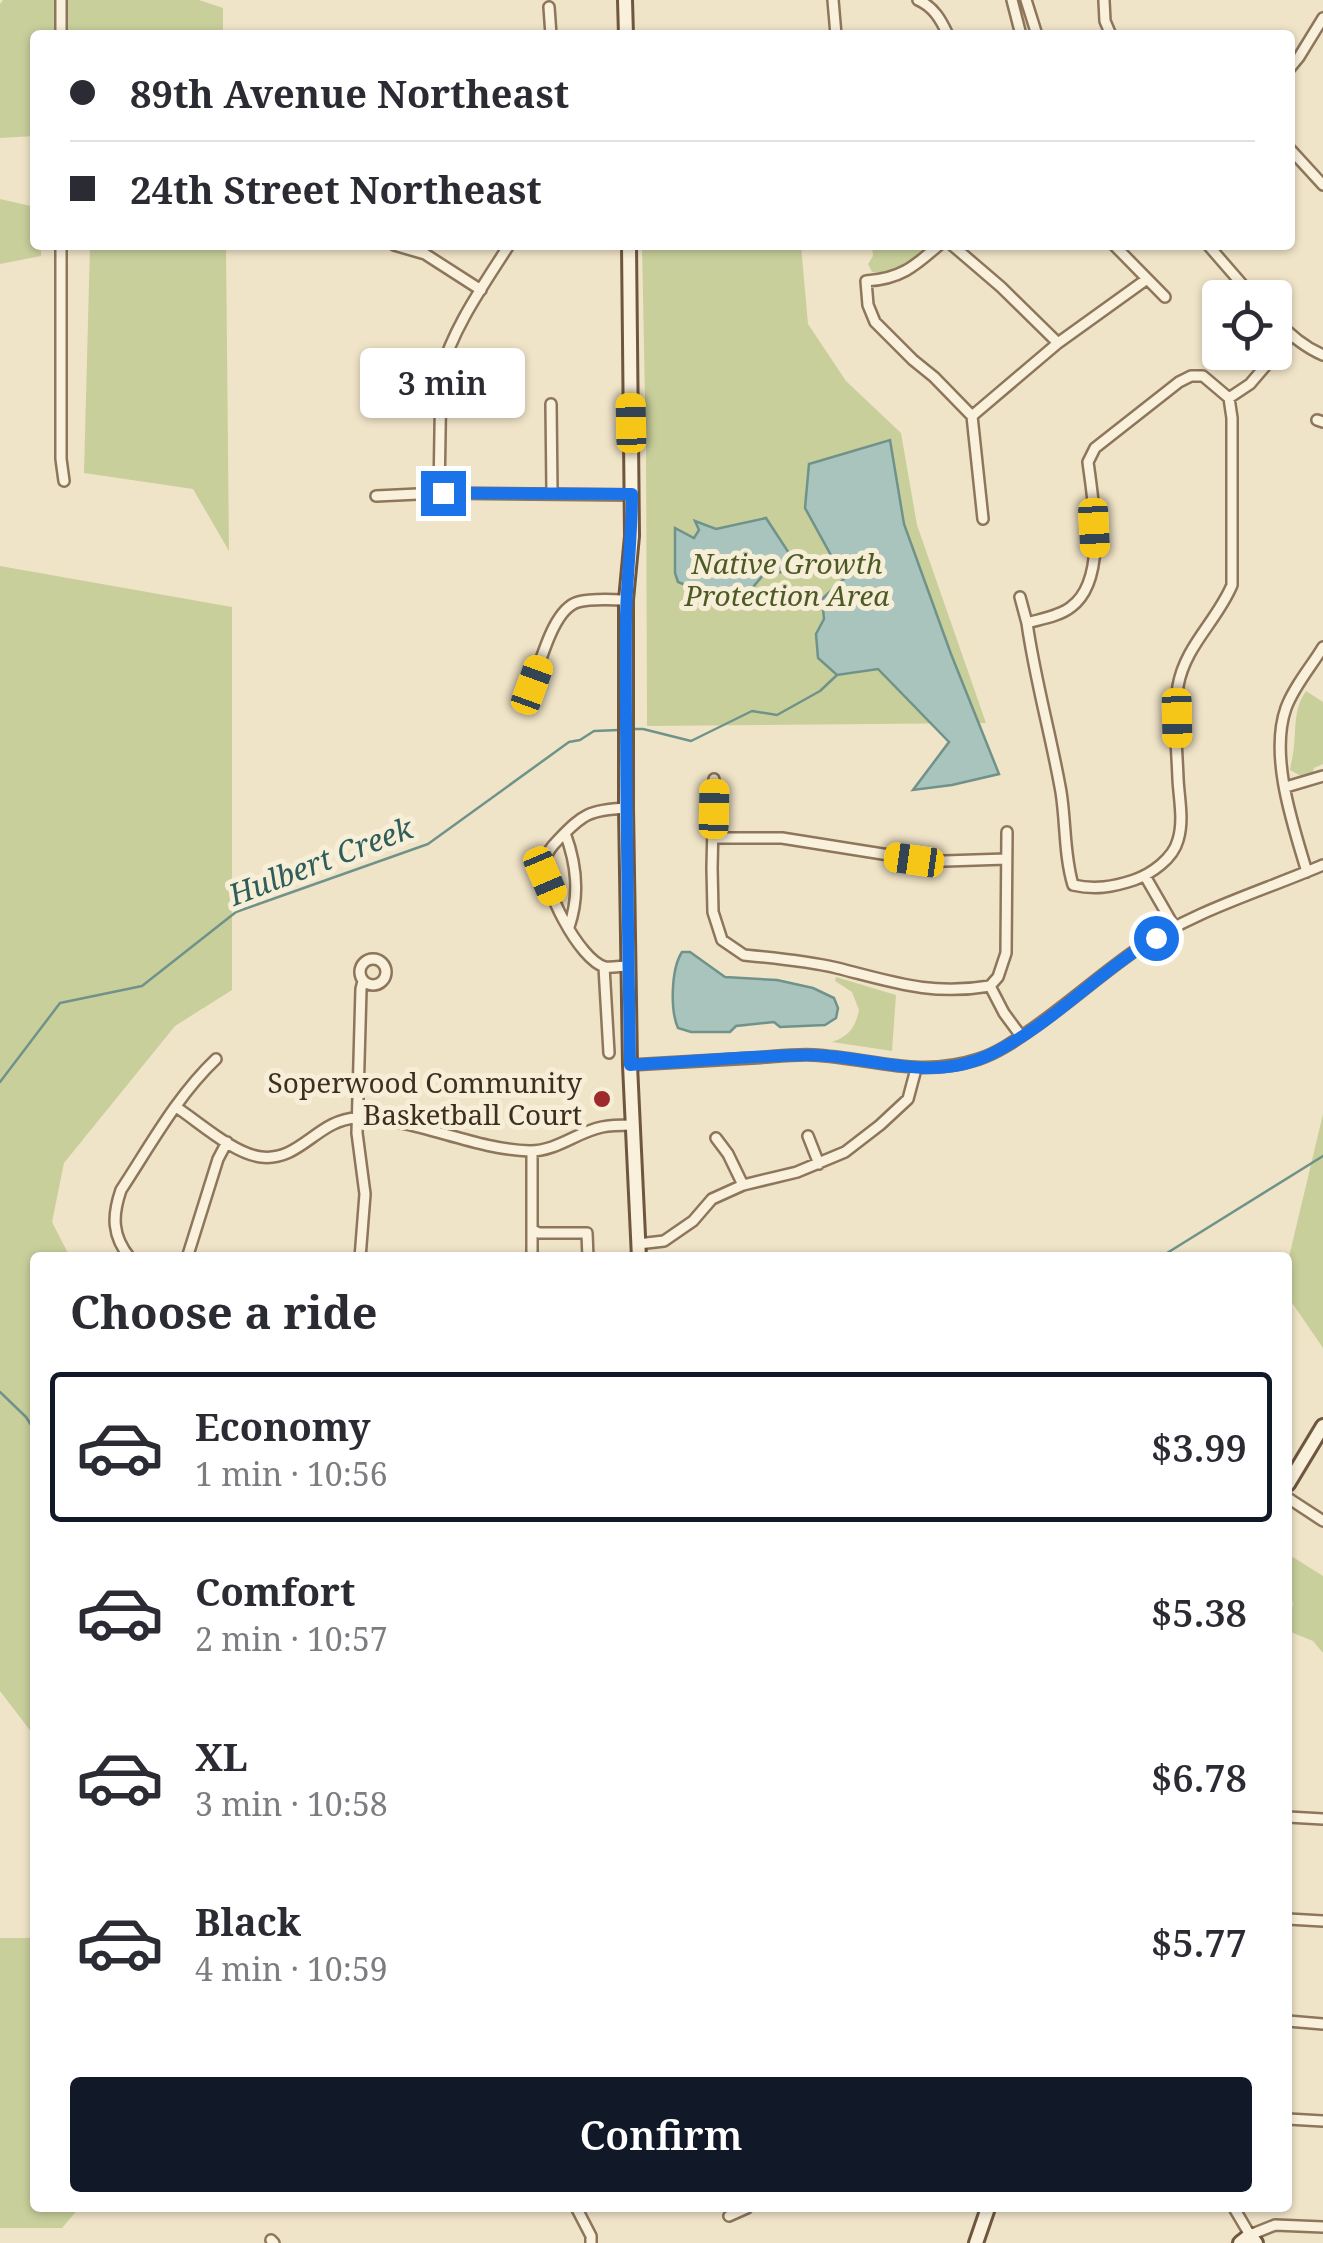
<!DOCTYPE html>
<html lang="en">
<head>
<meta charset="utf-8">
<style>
  :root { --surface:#fff; --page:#f2f2f3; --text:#2b2b33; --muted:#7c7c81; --line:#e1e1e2; --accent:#111827 }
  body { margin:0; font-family:"Noto Serif",serif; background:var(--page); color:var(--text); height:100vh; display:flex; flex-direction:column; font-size:38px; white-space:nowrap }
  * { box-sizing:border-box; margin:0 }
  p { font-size:32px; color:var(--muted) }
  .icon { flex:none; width:55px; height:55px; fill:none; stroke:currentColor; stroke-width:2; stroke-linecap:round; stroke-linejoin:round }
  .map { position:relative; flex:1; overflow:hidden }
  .side { position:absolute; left:30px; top:1252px; width:1262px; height:960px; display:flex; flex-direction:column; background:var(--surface); border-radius:10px; box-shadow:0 2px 8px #0004 }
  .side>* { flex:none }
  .top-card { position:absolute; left:30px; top:30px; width:1265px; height:220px; border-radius:10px; box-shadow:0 2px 8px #0004; display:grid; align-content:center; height:220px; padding:0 40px; background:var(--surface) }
  .controls { position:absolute; left:1202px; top:280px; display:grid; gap:20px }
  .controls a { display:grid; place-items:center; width:90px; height:90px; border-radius:10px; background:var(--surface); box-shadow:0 2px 8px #0004; font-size:50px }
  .end { position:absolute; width:45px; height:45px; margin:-22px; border:12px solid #1a73e8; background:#fff; box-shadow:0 0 0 5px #fff }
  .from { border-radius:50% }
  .bubble { position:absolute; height:70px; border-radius:10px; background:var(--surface); box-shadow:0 2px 8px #0004; font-size:32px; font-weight:600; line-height:70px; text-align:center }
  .car { position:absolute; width:30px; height:60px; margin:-30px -15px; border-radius:12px; box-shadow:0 0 8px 2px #0007; background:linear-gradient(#f5c518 24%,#345 0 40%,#f5c518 0 76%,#345 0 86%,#f5c518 0) }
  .top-card b { display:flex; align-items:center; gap:35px; height:95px; font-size:38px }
  .top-card b+b { border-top:2px solid var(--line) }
  .top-card i { width:25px; height:25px; background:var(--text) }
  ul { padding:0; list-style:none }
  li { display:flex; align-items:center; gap:30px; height:150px; margin:0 20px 15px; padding:0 20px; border:5px solid transparent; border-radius:10px }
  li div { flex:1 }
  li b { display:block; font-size:38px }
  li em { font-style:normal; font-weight:600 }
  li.current { border-color:var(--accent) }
  li>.icon { width:90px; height:90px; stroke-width:1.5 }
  h2 { padding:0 40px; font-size:45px; line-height:120px }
  .cta { display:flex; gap:20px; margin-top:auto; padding:20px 40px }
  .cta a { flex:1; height:115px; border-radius:10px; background:var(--accent); color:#fff; font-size:40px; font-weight:600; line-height:115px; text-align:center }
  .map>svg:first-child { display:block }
</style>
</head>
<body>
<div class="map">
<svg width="1323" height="2243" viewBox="0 0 1323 2243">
  <rect width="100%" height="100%" fill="#f0e4c8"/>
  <path fill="#c9cf9b" d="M3 0H199L223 8V35H35V136L0 138V4Z
    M0 199 35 207V245H41V256L0 264Z
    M90 245H226L229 551 193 489 84 473Z
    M642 245H801L808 324 846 381 901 433 917 525 986 723 647 726 646 450Z
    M872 245H930C915 259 894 276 872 272L868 264 873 256Z
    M0 566 232 607V990L175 1026 64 1163 52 1222 70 1257 35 1258V1737L0 1691Z
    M1306 691 1323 702V764L1314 768 1313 772 1301 776 1290 770C1291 764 1292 759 1293 754 1297 731 1292 711 1306 691Z
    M836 977 896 995 892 1051 832 1042C849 1036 855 1028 859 1010L852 992 835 981Z
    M1323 1114V1348L1288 1297V1261Z
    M1288 1554 1323 1576V1653L1313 1641 1288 1631V1613L1291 1611 1293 1603 1288 1596Z
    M35 1938V2208H79L62 2228H0V1938Z"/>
  <path fill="#a9c4bc" stroke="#6f938a" stroke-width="2.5" d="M890 440 904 524 951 654 999 774 952 785 913 790 949 742 878 669 837 675 818 658 816 634 824 619 822 599 844 579 805 508 809 464Z
    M766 518 800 570 764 574 737 606 678 582 675 573V528L694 538 699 530 695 521 716 529Z
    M682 952H690L725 977 777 980 813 988 834 998 838 1008 836 1018 825 1025 780 1027 774 1022 736 1026 730 1032H691L678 1028C670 1010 671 969 682 952Z"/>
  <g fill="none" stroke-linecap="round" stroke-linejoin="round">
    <path stroke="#6f938a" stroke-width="2.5" d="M632 729H643L691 741 752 711 777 715 820 691 837 675
      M0 1082 60 1003 142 986 236 912 428 844 569 742 580 740 594 731 619 730
      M1159 1258 1323 1156
      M0 1392 26 1417 35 1431"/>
    <defs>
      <path id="street" d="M833 0 836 35
        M918 0C934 7 941 20 948 35
        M1012 0 1021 35
        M1026 0 1037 35
        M1104 1 1105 21 1111 35
        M549 7 551 35
        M61 35V0
        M1290 68 1299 57 1323 18
        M1290 149 1323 185
        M61 245V459L64 481
        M394 245 425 254 481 290
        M939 245C914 267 900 279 866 281L868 305 875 322 913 360 934 377 972 416 983 519
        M952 245 1001 287 1058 343
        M1114 245 1165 297
        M1208 245 1254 298
        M1275 319C1289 334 1304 347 1323 355
        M1229 398 1232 418V585C1217 621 1185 646 1178 686 1173 715 1177 749 1178 779 1179 799 1184 820 1178 840 1173 859 1151 874 1134 880 1113 887 1095 890 1073 885 1064 855 1066 823 1061 792 1051 735 1035 680 1027 623 1041 619 1060 616 1071 607 1108 580 1093 501 1088 462L1095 448 1179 382 1191 376H1203L1229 398 1250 384 1291 336
        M551 404 552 492
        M972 416 1058 343 1147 279
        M1317 420 1323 422
        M439 493 441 373C452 329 485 283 509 245
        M376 496 439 493 632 495
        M1020 597 1027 623
        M532 685C541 662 553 609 578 602 593 598 611 600 626 600
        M714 779 712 868 713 912 722 940 744 955C775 958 807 961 837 968 893 982 931 996 990 986
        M1286 787 1323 776
        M626 808C589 810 583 814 558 840 552 846 547 852 545 860 541 885 579 960 605 967 611 968 622 966 628 966
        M1007 832 1006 953 998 977 990 986 1004 1013 1021 1036
        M565 833C577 865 580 895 569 927
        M713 838H782L914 859 945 861 1006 859
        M1307 872C1293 825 1269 756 1286 708 1294 686 1311 667 1323 647
        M1145 876 1175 928
        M360 972a13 13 0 1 1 26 0a13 13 0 1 1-26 0Z
        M604 967 609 1053
        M630 1065C671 1063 711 1060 752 1058 772 1057 793 1054 813 1055 873 1058 917 1079 979 1059 998 1053 1016 1040 1032 1029 1068 1004 1100 975 1136 950 1193 911 1260 892 1323 865
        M176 1107C199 1122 234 1154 261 1157 300 1162 318 1119 357 1118 416 1118 471 1149 530 1151 557 1151 577 1132 602 1127 611 1125 623 1125 632 1125
        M808 1136 819 1164
        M716 1138 728 1154 743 1185
        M532 1230 539 1233H587L588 1258
        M638 1244 664 1241 693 1221 712 1199 743 1185 797 1172 845 1152 880 1125 908 1099 916 1069
        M130 1258C112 1236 112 1216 121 1190 150 1146 177 1096 216 1059
        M187 1258 218 1159 227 1142
        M360 1258 365 1194 357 1133 361 989 363 981
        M532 1258V1151
        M1288 1498 1323 1521
        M1288 1817 1323 1819
        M1288 1919 1323 1921
        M1288 2021 1323 2024
        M1288 2119 1323 2121
        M1234 2208 1250 2235 1275 2225 1323 2227
        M577 2209 591 2236V2243
        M729 2216 747 2208
        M271 2240 274 2243"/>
      <path id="secondary" d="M625 0 626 35
        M629 245 632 536 626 600V808L630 1065 639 1258
        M1288 1484 1323 1426
        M976 2243 988 2208
        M1240 2243 1250 2235 1256 2243"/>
    </defs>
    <use href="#street" stroke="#8d765c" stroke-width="14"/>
    <use href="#secondary" stroke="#6f573f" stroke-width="18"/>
    <use href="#street" stroke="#faf1dc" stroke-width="9"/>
    <use href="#secondary" stroke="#faf1dc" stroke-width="12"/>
  </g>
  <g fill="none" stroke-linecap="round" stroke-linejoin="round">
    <path stroke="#1a73e8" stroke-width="12" d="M443 493 632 494C632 535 627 575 626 616 625 766 628 915 630 1065 688 1062 747 1056 806 1055 867 1054 927 1084 987 1056 1050 1027 1096 973 1156 938"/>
  </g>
  <circle fill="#9e2a2b" stroke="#f7eed8" stroke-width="4" cx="602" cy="1099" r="10"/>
  <g text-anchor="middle" stroke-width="10" stroke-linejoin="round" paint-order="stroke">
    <g font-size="28" font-style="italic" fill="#4d5a26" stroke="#f7eed8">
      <text x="787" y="574">Native Growth<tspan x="787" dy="32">Protection Area</tspan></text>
    </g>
    <g font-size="28" fill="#3d2e20" stroke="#f7eed8" text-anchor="end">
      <text x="582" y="1093">Soperwood Community<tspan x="582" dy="32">Basketball Court</tspan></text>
    </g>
    <g font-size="30" font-style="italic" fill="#2f5d5a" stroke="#f7eed8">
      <text transform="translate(321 862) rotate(-21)" y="10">Hulbert Creek</text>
    </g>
  </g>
</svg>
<div class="controls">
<a><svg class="icon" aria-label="locate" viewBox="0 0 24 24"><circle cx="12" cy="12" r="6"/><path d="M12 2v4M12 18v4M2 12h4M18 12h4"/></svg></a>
</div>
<i class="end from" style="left:1156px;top:938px"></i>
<i class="end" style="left:443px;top:493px"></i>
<div class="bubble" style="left:360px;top:348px;width:165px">3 min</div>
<i class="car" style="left:631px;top:423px;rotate:359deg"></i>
<i class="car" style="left:1094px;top:528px;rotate:177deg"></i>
<i class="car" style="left:532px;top:685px;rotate:20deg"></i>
<i class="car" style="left:1177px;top:718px;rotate:179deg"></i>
<i class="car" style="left:714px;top:809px;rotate:1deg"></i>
<i class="car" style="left:914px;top:860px;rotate:278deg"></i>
<i class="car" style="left:545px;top:876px;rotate:157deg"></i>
<div class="top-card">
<b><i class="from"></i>89th Avenue Northeast</b>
<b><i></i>24th Street Northeast</b>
</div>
<section class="side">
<h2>Choose a ride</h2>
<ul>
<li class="current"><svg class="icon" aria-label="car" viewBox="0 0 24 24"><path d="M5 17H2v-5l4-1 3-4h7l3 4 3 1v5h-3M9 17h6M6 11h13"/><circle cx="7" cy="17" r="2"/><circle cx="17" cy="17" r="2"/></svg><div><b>Economy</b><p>1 min · 10:56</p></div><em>$3.99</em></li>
<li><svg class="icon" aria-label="car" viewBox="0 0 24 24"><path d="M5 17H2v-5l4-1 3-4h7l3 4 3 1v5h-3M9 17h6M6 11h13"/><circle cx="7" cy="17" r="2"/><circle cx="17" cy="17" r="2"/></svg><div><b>Comfort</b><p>2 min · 10:57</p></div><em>$5.38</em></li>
<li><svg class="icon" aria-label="car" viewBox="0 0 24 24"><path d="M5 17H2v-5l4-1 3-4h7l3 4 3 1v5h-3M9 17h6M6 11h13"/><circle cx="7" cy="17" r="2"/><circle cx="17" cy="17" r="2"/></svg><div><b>XL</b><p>3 min · 10:58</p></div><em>$6.78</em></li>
<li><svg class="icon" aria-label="car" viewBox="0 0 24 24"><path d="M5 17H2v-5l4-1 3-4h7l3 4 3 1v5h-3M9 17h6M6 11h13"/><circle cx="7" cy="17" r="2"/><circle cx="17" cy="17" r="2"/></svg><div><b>Black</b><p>4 min · 10:59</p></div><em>$5.77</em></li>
</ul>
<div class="cta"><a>Confirm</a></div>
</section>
</div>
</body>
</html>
